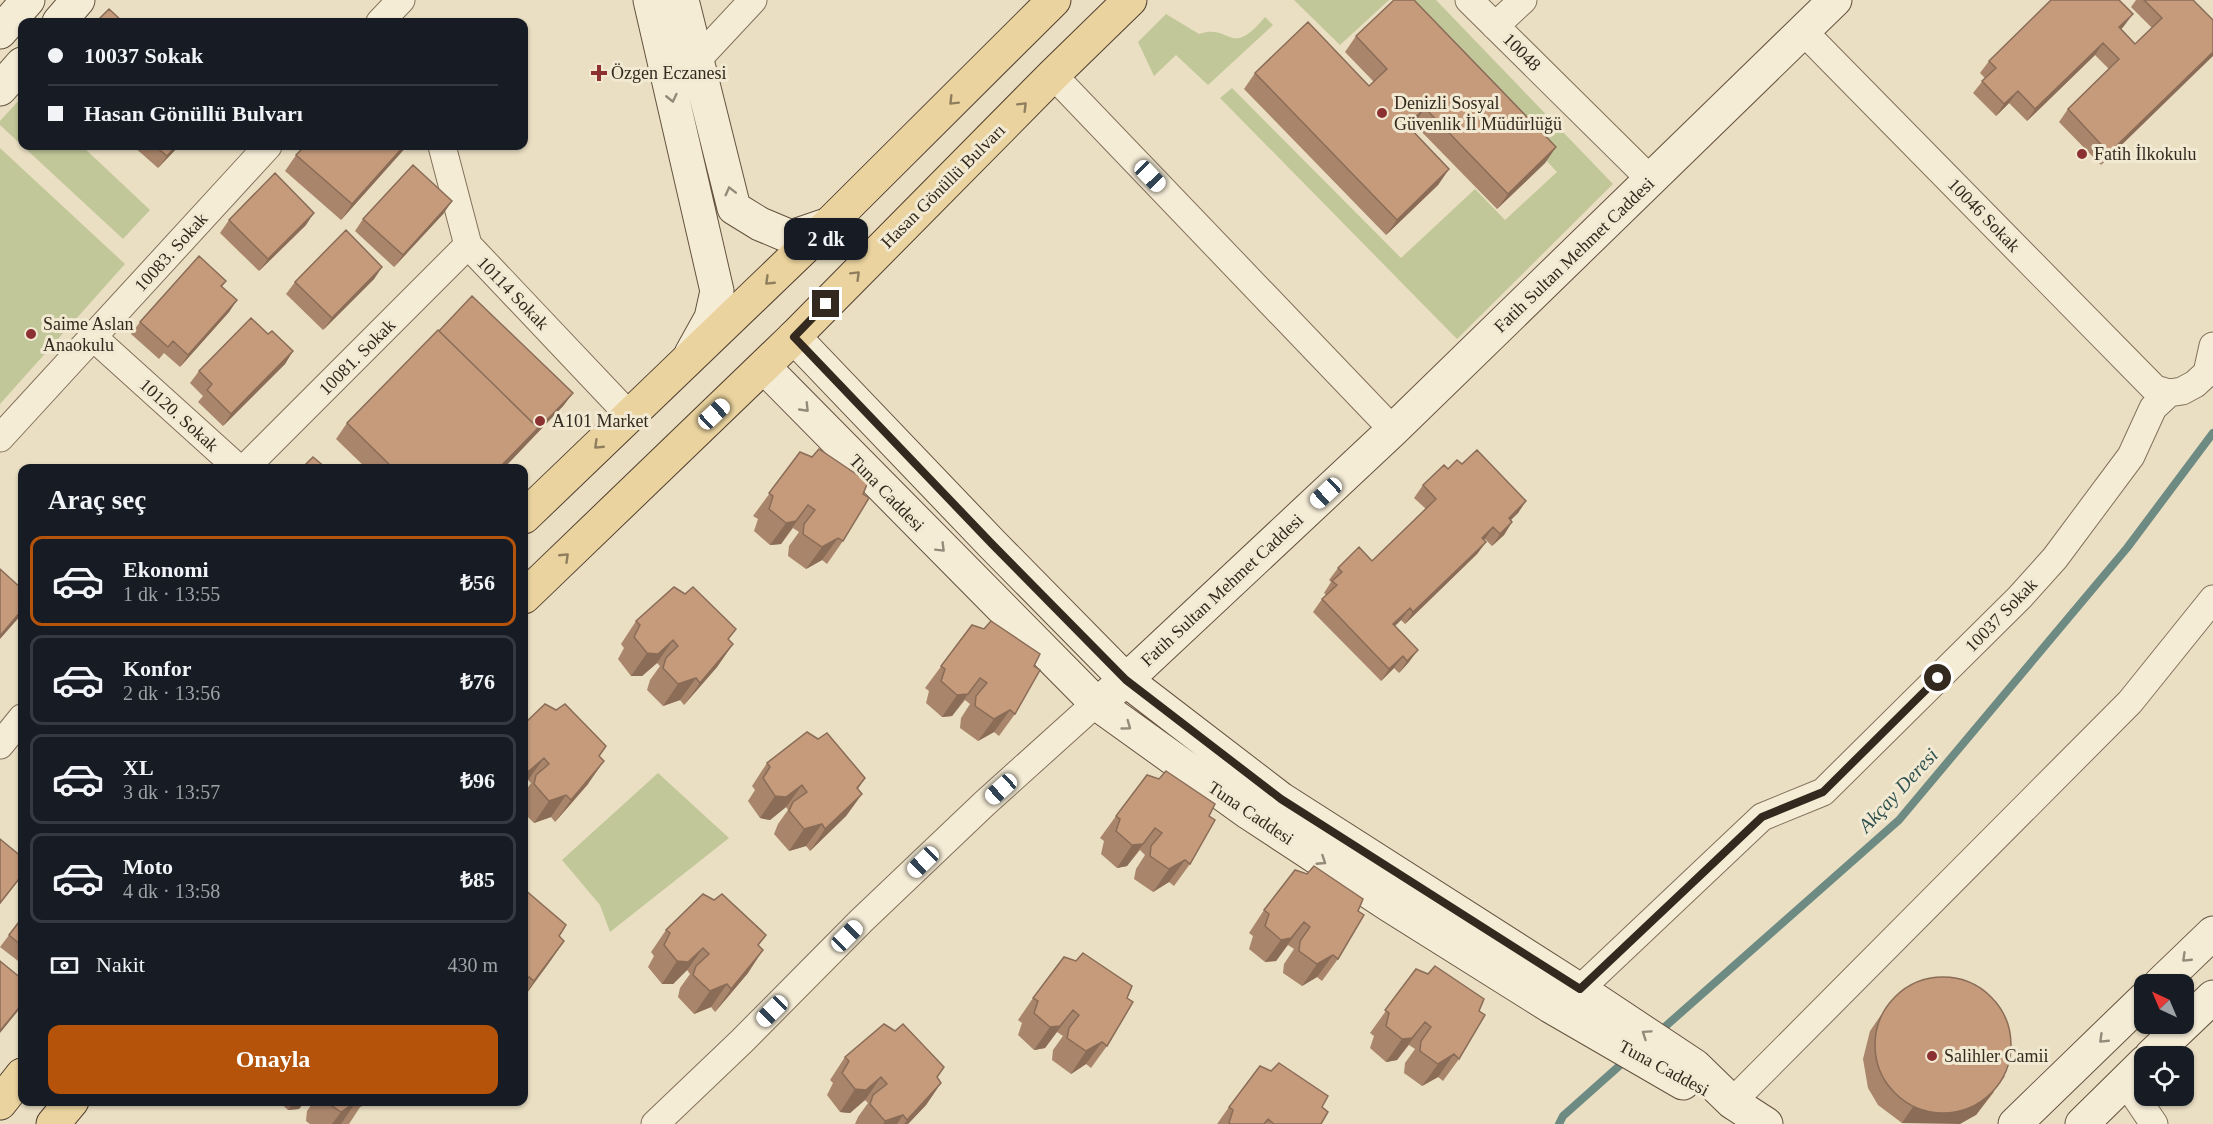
<!DOCTYPE html>
<html lang="tr">
<head>
<meta charset="utf-8">
<style>
  :root { --surface:#171b24; --page:#20242c; --text:#f1f3f6; --muted:#9ea1a6; --line:#363941; --accent:#b45309 }
  body { margin:0; font-family:"Times New Roman",serif; background:var(--page); color:var(--text); height:100vh; display:flex; flex-direction:column; font-size:22px; white-space:nowrap }
  * { box-sizing:border-box; margin:0 }
  p { font-size:20px; color:var(--muted) }
  .icon { flex:none; width:33px; height:33px; fill:none; stroke:currentColor; stroke-width:2; stroke-linecap:round; stroke-linejoin:round }
  .map { position:relative; flex:1; overflow:hidden }
  .details { position:absolute; left:18px; top:464px; width:510px; height:642px; display:flex; flex-direction:column; background:var(--surface); border-radius:12px; box-shadow:0 2px 4px #0004 }
  .details>* { flex:none }
  .hud { position:absolute; left:18px; top:18px; width:510px; height:132px; border-radius:12px; box-shadow:0 2px 4px #0004; display:grid; align-content:center; height:132px; padding:0 30px; background:var(--surface) }
  .needle { width:39px; rotate:316deg }
  .tools { position:absolute; left:2134px; top:974px; display:grid; gap:12px }
  .tools a { display:grid; place-items:center; width:60px; height:60px; border-radius:12px; background:var(--surface); box-shadow:0 2px 4px #0004; font-size:30px }
  .end { position:absolute; width:27px; height:27px; margin:-14px; border:8px solid #34291e; background:#fff; box-shadow:0 0 0 3px #fff }
  .from { border-radius:50% }
  .bubble { position:absolute; height:42px; border-radius:12px; background:var(--surface); box-shadow:0 2px 4px #0004; font-size:20px; font-weight:600; line-height:42px; text-align:center }
  .car { position:absolute; width:18px; height:36px; margin:-18px -9px; border-radius:8px; box-shadow:0 0 4px 2px #0007; background:linear-gradient(#fff 24%,#345 0 40%,#fff 0 76%,#345 0 86%,#fff 0) }
  .hud b { display:flex; align-items:center; gap:21px; height:57px; font-size:22px }
  .hud b+b { border-top:2px solid var(--line) }
  .hud i { width:15px; height:15px; background:var(--text) }
  ul { padding:0; list-style:none }
  li { display:flex; align-items:center; gap:18px; height:90px; margin:0 12px 9px; padding:0 18px; border:3px solid var(--line); border-radius:12px }
  li div { flex:1 }
  li b { display:block; font-size:22px }
  li em { font-style:normal; font-weight:600 }
  li.active { border-color:var(--accent) }
  li>.icon { width:54px; height:54px; stroke-width:1.5 }
  h2 { padding:0 30px; font-size:27px; line-height:72px }
  .pay { display:flex; align-items:center; gap:15px; height:66px; padding:0 30px; font-size:22px }
  .pay p { margin-inline-start:auto }
  .cta { display:flex; gap:12px; margin-top:auto; padding:12px 30px }
  .cta a { flex:1; height:69px; border-radius:12px; background:var(--accent); color:#fff; font-size:24px; font-weight:600; line-height:69px; text-align:center }
  .map>svg:first-child { display:block }
</style>
</head>
<body>
<div class="map">
<svg width="2213" height="1124" viewBox="0 0 2213 1124">
  <rect width="100%" height="100%" fill="#eadfc3"/>
  <path fill="#c1c798" d="M1294 0H1389L1340 45Z
    M1397 0H1436L1613 184 1457 339 1220 98 1232 88 1401 258 1475 189 1505 220 1557 172Z
    M1166 14 1199 34C1232 23 1229 60 1265 17L1273 25 1208 85 1176 55 1154 76 1138 42Z
    M22 97V146H82L150 210 123 239 0 125V121Z
    M0 148 125 264 0 404Z
    M658 773 729 838 610 932 600 905 562 860Z"/>
  <g fill="none" stroke-linecap="round" stroke-linejoin="round">
    <path stroke="#6d8a83" stroke-width="8" d="M1659 1032 1899 820 2127 548 2213 433
      M1559 1124 1563 1116 1627 1059"/>
    <defs>
      <path id="street" d="M1469 0 1651 180
        M380 22 401 0
        M1495 26 1523 0
        M1803 31 2155 389 2169 393
        M697 60 753 0
        M1053 75 1393 430
        M442 146 468 245 629 415
        M93 337 238 468
        M0 438 268 146
        M245 468 468 245
        M0 745 22 718
        M1580 989 1762 817 1823 792 2020 597 2055 558 2131 456 2153 408 2169 393 2182 391 2195 384 2207 373 2213 346
        M2125 1081 2154 1124
        M1732 1102 2130 702 2213 599
        M655 1124 742 1041 861 921 985 803 1096 703"/>
      <path id="secondary" d="M650 0 717 291 711 318 691 354
        M682 0 734 208 760 224 791 237 829 224
        M59 22 78 0
        M0 32 28 0
        M0 89 22 64
        M794 337 992 544 1126 680 1281 799 1594 999 1695 1066 1732 1102 1766 1124
        M764 367 1096 703 1249 813 1389 905 1550 1006 1683 1083
        M1110 693 1126 680 1393 430 1835 0
        M2160 984 2213 933
        M2151 1056 2213 997
        M2015 1124 2145 998
        M2082 1124 2145 1062"/>
      <path id="primary" d="M524 517 829 224 1054 0
        M524 597 794 337 1053 75 1130 0
        M0 1103 22 1075
        M53 1124 72 1101"/>
    </defs>
    <use href="#street" stroke="#83715c" stroke-width="29"/>
    <use href="#secondary" stroke="#64523f" stroke-width="35"/>
    <use href="#primary" stroke="#513f2f" stroke-width="35"/>
    <use href="#street" stroke="#f5ecd6" stroke-width="27"/>
    <use href="#secondary" stroke="#f5ecd6" stroke-width="33"/>
    <use href="#primary" stroke="#ead39e" stroke-width="33"/>
  </g>
  <path fill="#a9856b" d="M2136 0H2193L2213 20 2101 165 2059 122 2068 109 2109 69 2095 55 2027 121 2009 103 1996 116 1973 93 1985 78 1980 73 1989 61 2124 26 2121 29 2135 44 2152 28 2131 7Z
    M1356 36 1556 147 1545 163 1497 209 1414 124 1410 128 1449 169 1438 185 1386 235 1244 89 1255 73 1369 86 1374 82 1345 52Z
    M133 146H179L158 168Z
    M305 146H407L341 220 285 171 296 155Z
    M444 213 394 267 355 231 363 219Z
    M229 220 306 225 259 271 220 233Z
    M382 267 374 279 323 330 286 294 295 282Z
    M226 281 222 287 237 300 229 312 180 367 164 353 159 359 131 334 140 322Z
    M268 334 293 351 285 364 223 426 198 402 203 396 190 383 199 371Z
    M564 405 504 468H366L336 439 347 423Z
    M800 452 843 541 827 564 822 560 806 569 788 556 789 546 799 532 793 528 781 544 770 545 754 531 758 519 753 516Z
    M1462 464 1526 501 1518 513 1510 520 1512 522 1504 535 1492 546 1485 539 1484 540 1486 542 1477 554 1405 624 1401 620 1395 626 1409 662 1399 673 1394 668 1381 681 1313 612 1322 599 1326 595 1324 593 1331 582 1329 580 1338 568 1372 561 1426 509 1414 498 1423 485 1448 469Z
    M636 621 728 639 733 644 717 667 684 705 680 700 663 706 647 690 650 680 660 666 657 663 642 676H631L618 659 624 648 621 644Z
    M972 625 1015 714 999 736 994 732 978 741 960 728 961 718 970 704 965 700 952 716 942 717 926 703 929 691 925 688Z
    M524 724 599 756 588 784 555 822 551 817 534 823 524 813V793L531 783 528 780 524 784Z
    M767 763 865 778 858 789 862 794 846 816 810 851 806 846 789 851 774 834 778 824 788 810 786 807 770 820 760 818 748 801 755 790 752 786Z
    M1116 816H1209L1190 864 1174 886 1169 882 1153 892 1134 879 1136 869 1145 855 1140 850 1127 866 1117 868 1101 854 1104 841 1100 838Z
    M524 889 559 936 564 941 524 997Z
    M1264 910 1358 911 1338 959 1322 981 1317 977 1302 986 1283 973 1284 964 1294 949 1288 945 1276 961 1265 962 1249 949 1253 936 1249 933Z
    M22 918V964L0 947Z
    M666 930 758 945 748 973 715 1012 711 1007 694 1014 678 997 680 988 690 974 687 970 673 984H662L648 967 654 956 651 952Z
    M1416 969 1459 1059 1443 1081 1438 1077 1422 1086 1404 1073 1405 1063 1415 1049 1409 1045 1397 1060 1386 1062 1370 1048 1374 1036 1370 1033Z
    M1033 998H1127L1107 1046 1091 1068 1086 1064 1071 1074 1052 1060 1053 1050 1063 1036 1057 1032 1045 1048 1034 1050 1018 1035 1022 1023 1018 1020Z
    M1881 1015 1994 1092 1976 1115 1902 1123 1878 1105 1868 1088 1863 1059 1870 1031Z
    M845 1057 944 1067 937 1078 941 1083 926 1105 908 1124H855L858 1117 868 1103 865 1100 850 1113 840 1112 827 1095 833 1083 830 1080Z
    M278 1101H305L299 1109 288 1110Z
    M314 1101H364L349 1124H310L306 1121 307 1111Z
    M1229 1107H1322L1321 1124H1217Z"/>
  <path fill="#8a6c57" d="M2133 14 2124 26 2111 39 2119 27Z
    M2103 43 2095 55 2027 121 2035 109Z
    M2213 52V56L2101 165 2109 153Z
    M2018 91 2009 103 1996 116 2004 104Z
    M1425 108 1414 124 1396 141 1407 125Z
    M176 146H179L158 168 167 156Z
    M404 146H407L341 220 352 204Z
    M1556 147 1545 163 1497 209 1508 194Z
    M1449 169 1438 185 1386 235 1397 220Z
    M452 201 444 213 394 267 403 255Z
    M314 213 306 225 259 271 268 259Z
    M382 267 374 279 323 330 332 318Z
    M237 300 229 312 180 367 188 355Z
    M293 351 285 364 223 426 231 414Z
    M573 393 564 405 504 468H499Z
    M1526 501 1518 513 1500 531 1509 518Z
    M808 505 781 544 770 545 786 523Z
    M1512 522 1504 535 1492 546 1500 534Z
    M1493 527 1485 539 1474 550 1482 538Z
    M838 538 822 560 806 569 822 547Z
    M1486 542 1477 554 1405 624 1413 612Z
    M1410 608 1401 620 1384 636 1393 624Z
    M22 610V614L0 639V636Z
    M673 640 657 663 642 676H631L647 653Z
    M733 644 717 667 684 705 700 683Z
    M1418 650 1409 662 1399 673 1407 661Z
    M1403 656 1394 668 1381 681 1389 669Z
    M696 678 680 700 663 706 678 684Z
    M980 678 952 716 942 717 957 695Z
    M1010 710 994 732 978 741 994 719Z
    M544 758 528 780 524 784V770Z
    M604 761 588 784 555 822 571 800Z
    M802 785 786 807 770 820 760 818 775 796Z
    M862 794 846 816 810 851 825 829Z
    M566 795 551 817 534 823 549 801Z
    M822 824 806 846 789 851 804 829Z
    M1155 828 1127 866 1117 868 1132 845Z
    M1185 860 1169 882 1153 892 1169 869Z
    M22 875V876L0 904V903Z
    M1304 922 1276 961 1265 962 1281 940Z
    M564 941 549 963 524 997 534 981Z
    M703 948 687 970 673 984H662L677 961Z
    M763 950 748 973 715 1012 731 989Z
    M1333 955 1317 977 1302 986 1317 964Z
    M529 977 524 985V980Z
    M727 984 711 1007 694 1014 710 991Z
    M22 1004V1006L0 1033V1031Z
    M1073 1010 1045 1048 1034 1050 1050 1027Z
    M1425 1022 1397 1060 1386 1062 1402 1039Z
    M1102 1042 1086 1064 1071 1074 1086 1051Z
    M1454 1054 1438 1077 1422 1086 1438 1064Z
    M2005 1076 1976 1115 1960 1124 1902 1123 1913 1107Z
    M881 1077 865 1100 850 1113 840 1112 855 1089Z
    M941 1083 926 1105 908 1124H904Z
    M295 1101H305L299 1109 288 1110Z
    M356 1102 341 1124H332L341 1112Z
    M903 1115 897 1124H883L885 1121Z"/>
  <path fill="#c59b7c" stroke="#8a6c57" stroke-width="1.5" d="M1394 0H1414L1556 147 1508 194 1425 108 1407 125 1449 169 1397 220 1255 73 1308 22 1369 86 1387 69 1356 36Z
    M2051 0H2119L2133 14 2119 27 2135 44 2162 18 2144 0H2193L2213 20V52L2109 153 2068 109 2119 59 2103 43 2035 109 2018 91 2004 104 1982 81 1996 68 1989 61Z
    M109 9 123 22H96Z
    M155 146H176L167 156Z
    M305 146H404L352 204 296 155Z
    M413 165 452 201 403 255 363 219Z
    M275 173 314 213 268 259 229 220Z
    M346 230 382 267 332 318 295 282Z
    M199 256 226 281 221 286 237 300 188 355 173 341 168 347 140 322Z
    M472 296 573 393 536 431 538 428 439 331Z
    M251 318 268 334 272 331 293 351 231 414 207 390 212 384 199 371Z
    M438 330 538 428 499 468H393L347 423Z
    M819 449 868 482 863 494 869 498 843 541 838 538 822 547 803 534 804 524 815 510 808 505 796 521 786 523 769 509 773 496 769 493 800 452 812 457Z
    M1477 450 1526 501 1509 518 1512 522 1500 534 1493 527 1482 538 1486 542 1413 612 1410 608 1393 624 1418 650 1407 661 1403 656 1389 669 1322 599 1337 585 1332 581 1342 572 1338 568 1359 547 1372 561 1436 499 1423 485 1444 465 1448 469 1457 460 1462 464Z
    M313 457 326 468H302Z
    M0 569 22 589V610L0 636Z
    M674 587 685 594 693 587 736 629 728 639 733 644 700 683 696 678 678 684 663 668 666 658 678 646 673 640 658 654 647 653 634 637 640 625 636 621Z
    M991 621 1040 654 1034 666 1040 670 1015 714 1010 710 994 719 975 706 976 696 987 683 980 678 968 694 957 695 941 681 945 669 941 666 972 625 984 629Z
    M545 704 556 710 565 704 606 746 599 756 604 761 571 800 566 795 549 801 534 784 536 775 549 764 544 758 529 771 524 770V724Z
    M807 732 818 739 827 733 865 778 857 788 862 794 825 829 822 824 804 829 789 811 793 802 807 792 802 785 786 797 775 796 763 778 770 767 767 763Z
    M1166 771 1215 804 1209 816 1215 820 1190 864 1185 860 1169 869 1150 856 1151 846 1162 833 1155 828 1143 844 1132 845 1116 831 1120 819 1116 816 1147 775 1159 779Z
    M0 839 22 857V875L0 903Z
    M1314 866 1363 899 1358 911 1364 915 1338 959 1333 955 1317 964 1299 951 1300 941 1310 927 1304 922 1291 938 1281 940 1265 926 1269 914 1264 910 1295 870 1307 874Z
    M524 889 566 925 559 936 564 941 534 981 529 977 524 980Z
    M703 894 714 900 722 894 766 935 758 945 763 950 731 989 727 984 710 991 693 975 696 966 709 954 703 948 688 962 677 961 664 945 670 933 666 930Z
    M22 918V946L9 935Z
    M1083 953 1132 986 1127 998 1133 1002 1107 1046 1102 1042 1086 1051 1067 1038 1069 1028 1079 1015 1073 1010 1060 1026 1050 1027 1034 1013 1038 1001 1033 998 1064 957 1076 961Z
    M0 961 22 979V1004L0 1031Z
    M1435 966 1484 999 1479 1011 1485 1015 1459 1059 1454 1054 1438 1064 1420 1051 1421 1041 1431 1027 1425 1022 1412 1038 1402 1039 1386 1026 1389 1013 1385 1010 1416 969 1428 974Z
    M1875 1045a68 68 0 1 1 136 0a68 68 0 1 1-136 0Z
    M884 1024 895 1031 903 1024 944 1067 937 1077 941 1083 907 1120 903 1115 885 1121 870 1104 873 1095 887 1084 881 1077 866 1090 855 1089 842 1073 849 1061 845 1057Z
    M1279 1063 1328 1096 1322 1107 1328 1112 1321 1124H1274L1268 1119 1264 1124H1231L1229 1123 1233 1110 1229 1107 1260 1066 1271 1071Z
    M325 1101H364L361 1106 356 1102 341 1112Z"/>
  <defs><path id="oneway-chevron" d="M-2-3.5L2.5 0L-2 3.5" fill="none" stroke-width="1.6" stroke-linecap="round" stroke-linejoin="round" transform="scale(1.5)"/></defs>
  <g stroke="#948a7a">
    <use href="#oneway-chevron" transform="translate(672 98) rotate(77)"/>
    <use href="#oneway-chevron" transform="translate(730 191) rotate(-104)"/>
    <use href="#oneway-chevron" transform="translate(805 408) rotate(46)"/>
    <use href="#oneway-chevron" transform="translate(941 548) rotate(45)"/>
    <use href="#oneway-chevron" transform="translate(1127 726) rotate(36)"/>
    <use href="#oneway-chevron" transform="translate(1322 861) rotate(33)"/>
    <use href="#oneway-chevron" transform="translate(2186 958) rotate(136)"/>
    <use href="#oneway-chevron" transform="translate(1646 1034) rotate(-146)"/>
    <use href="#oneway-chevron" transform="translate(2103 1039) rotate(136)"/>
  </g>
  <g stroke="#8f7e5e">
    <use href="#oneway-chevron" transform="translate(953 101) rotate(135)"/>
    <use href="#oneway-chevron" transform="translate(1023 106) rotate(-45)"/>
    <use href="#oneway-chevron" transform="translate(856 275) rotate(-45)"/>
    <use href="#oneway-chevron" transform="translate(769 281) rotate(136)"/>
    <use href="#oneway-chevron" transform="translate(598 445) rotate(136)"/>
    <use href="#oneway-chevron" transform="translate(565 557) rotate(-44)"/>
  </g>
  <g fill="none" stroke-linecap="round" stroke-linejoin="round">
    <path stroke="#34291e" stroke-width="8" d="M826 304 794 337 992 544 1126 680 1281 799 1580 989 1762 817 1823 792 1938 678"/>
  </g>
  <g fill="#8c3131" stroke="#f2e9d2" stroke-width="2">
    <path d="M596 64h6v6h6v6h-6v6h-6v-6h-6v-6h6z"/>
    <circle cx="1382" cy="113" r="6"/>
    <circle cx="2082" cy="154" r="6"/>
    <circle cx="31" cy="334" r="6"/>
    <circle cx="540" cy="421" r="6"/>
    <circle cx="1932" cy="1056" r="6"/>
  </g>
  <g text-anchor="middle" stroke-width="6" stroke-linejoin="round" paint-order="stroke">
    <g font-size="18" fill="#34291e" stroke="#f2e9d2">
      <text transform="translate(1522 52) rotate(45)" y="6">10048</text>
      <text transform="translate(943 186) rotate(-45)" y="6">Hasan Gönüllü Bulvarı</text>
      <text transform="translate(1984 215) rotate(46)" y="6">10046 Sokak</text>
      <text transform="translate(171 252) rotate(-48)" y="6">10083. Sokak</text>
      <text transform="translate(1574 255) rotate(-44)" y="6">Fatih Sultan Mehmet Caddesi</text>
      <text transform="translate(513 293) rotate(46)" y="6">10114 Sokak</text>
      <text transform="translate(357 357) rotate(-45)" y="6">10081. Sokak</text>
      <text transform="translate(179 415) rotate(42)" y="6">10120. Sokak</text>
      <text transform="translate(887 493) rotate(46)" y="6">Tuna Caddesi</text>
      <text transform="translate(1222 590) rotate(-43)" y="6">Fatih Sultan Mehmet Caddesi</text>
      <text transform="translate(2001 615) rotate(-46)" y="6">10037 Sokak</text>
      <text transform="translate(1251 813) rotate(34)" y="6">Tuna Caddesi</text>
      <text transform="translate(1664 1068) rotate(28)" y="6">Tuna Caddesi</text>
    </g>
    <g font-size="18" fill="#34291e" stroke="#f2e9d2" text-anchor="start">
      <text x="611" y="79">Özgen Eczanesi</text>
      <text x="1394" y="109">Denizli Sosyal<tspan x="1394" dy="21">Güvenlik İl Müdürlüğü</tspan></text>
      <text x="2094" y="160">Fatih İlkokulu</text>
      <text x="43" y="330">Saime Aslan<tspan x="43" dy="21">Anaokulu</tspan></text>
      <text x="552" y="427">A101 Market</text>
      <text x="1944" y="1062">Salihler Camii</text>
    </g>
    <g font-size="20" font-style="italic" fill="#2f5250" stroke="#f2e9d2">
      <text transform="translate(1898 790) rotate(-47)" y="7">Akçay Deresi</text>
    </g>
  </g>
</svg>
<div class="tools">
<a><svg class="needle" viewBox="-14 -14 28 28"><path d="M0-13l5 13h-10z" fill="#e53935"/><path d="M0 13l5-13h-10z" fill="#9ea1a6"/></svg></a>
<a><svg class="icon" aria-label="locate" viewBox="0 0 24 24"><circle cx="12" cy="12" r="6"/><path d="M12 2v4M12 18v4M2 12h4M18 12h4"/></svg></a>
</div>
<i class="end from" style="left:1938px;top:678px"></i>
<i class="end" style="left:826px;top:304px"></i>
<div class="bubble" style="left:784px;top:218px;width:84px">2 dk</div>
<i class="car" style="left:1150px;top:176px;rotate:136deg"></i>
<i class="car" style="left:714px;top:414px;rotate:47deg"></i>
<i class="car" style="left:1326px;top:493px;rotate:227deg"></i>
<i class="car" style="left:1001px;top:789px;rotate:228deg"></i>
<i class="car" style="left:923px;top:862px;rotate:226deg"></i>
<i class="car" style="left:847px;top:936px;rotate:45deg"></i>
<i class="car" style="left:772px;top:1011px;rotate:225deg"></i>
<div class="hud">
<b><i class="from"></i>10037 Sokak</b>
<b><i></i>Hasan Gönüllü Bulvarı</b>
</div>
<section class="details">
<h2>Araç seç</h2>
<ul>
<li class="active"><svg class="icon" aria-label="car" viewBox="0 0 24 24"><path d="M5 17H2v-5l4-1 3-4h7l3 4 3 1v5h-3M9 17h6M6 11h13"/><circle cx="7" cy="17" r="2"/><circle cx="17" cy="17" r="2"/></svg><div><b>Ekonomi</b><p>1 dk · 13:55</p></div><em>₺56</em></li>
<li><svg class="icon" aria-label="car" viewBox="0 0 24 24"><path d="M5 17H2v-5l4-1 3-4h7l3 4 3 1v5h-3M9 17h6M6 11h13"/><circle cx="7" cy="17" r="2"/><circle cx="17" cy="17" r="2"/></svg><div><b>Konfor</b><p>2 dk · 13:56</p></div><em>₺76</em></li>
<li><svg class="icon" aria-label="car" viewBox="0 0 24 24"><path d="M5 17H2v-5l4-1 3-4h7l3 4 3 1v5h-3M9 17h6M6 11h13"/><circle cx="7" cy="17" r="2"/><circle cx="17" cy="17" r="2"/></svg><div><b>XL</b><p>3 dk · 13:57</p></div><em>₺96</em></li>
<li><svg class="icon" aria-label="car" viewBox="0 0 24 24"><path d="M5 17H2v-5l4-1 3-4h7l3 4 3 1v5h-3M9 17h6M6 11h13"/><circle cx="7" cy="17" r="2"/><circle cx="17" cy="17" r="2"/></svg><div><b>Moto</b><p>4 dk · 13:58</p></div><em>₺85</em></li>
</ul>
<div class="pay"><svg class="icon" aria-label="cash" viewBox="0 0 24 24"><path d="M3 7h18v10H3z"/><circle cx="12" cy="12" r="2"/></svg>Nakit<p>430 m</p></div>
<div class="cta"><a>Onayla</a></div>
</section>
</div>
</body>
</html>
